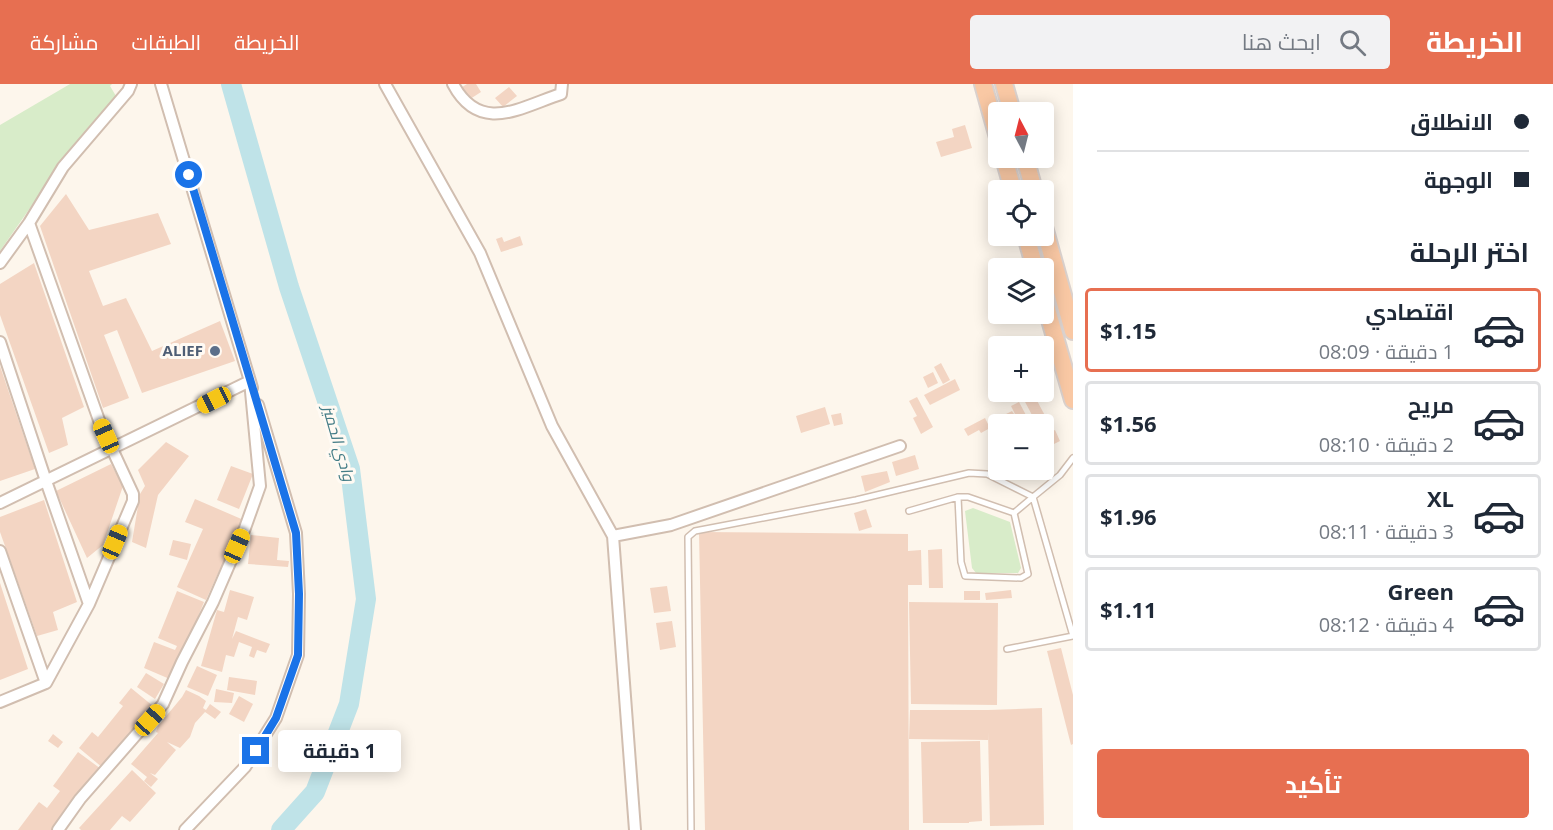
<!DOCTYPE html>
<html lang="ar">
<head>
<meta charset="utf-8">
<style>
  :root { --surface:#fff; --page:#f2f2f3; --text:#1f2937; --muted:#747a83; --line:#e0e1e3; --accent:#e76f51 }
  body { margin:0; font-family:"Open Sans",Cairo,sans-serif; background:var(--page); color:var(--text); direction:rtl; height:100vh; display:flex; flex-direction:column; font-size:22px; white-space:nowrap }
  * { box-sizing:border-box; margin:0 }
  p { font-size:20px; color:var(--muted) }
  .icon { flex:none; width:33px; height:33px; fill:none; stroke:currentColor; stroke-width:2; stroke-linecap:round; stroke-linejoin:round }
  .map { position:relative; flex:1; overflow:hidden; direction:ltr }
  .drawer { display:flex; flex-direction:column; background:var(--surface); width:480px }
  .drawer>* { flex:none }
  .banner { display:grid; align-content:center; height:132px; padding:0 24px; background:var(--surface) }
  .needle { width:39px; rotate:353deg }
  .controls { position:absolute; left:988px; top:18px; display:grid; gap:12px }
  .controls a { display:grid; place-items:center; width:66px; height:66px; border-radius:6px; background:var(--surface); box-shadow:0 3px 15px #0003; font-size:30px }
  .end { position:absolute; width:27px; height:27px; margin:-14px; border:8px solid #1a73e8; background:#fff; box-shadow:0 0 0 3px #fff }
  .from { border-radius:50% }
  .bubble { position:absolute; height:42px; border-radius:6px; background:var(--surface); box-shadow:0 3px 15px #0003; font-size:20px; font-weight:700; line-height:42px; text-align:center; direction:rtl }
  .car { position:absolute; width:18px; height:36px; margin:-18px -9px; border-radius:8px; box-shadow:0 0 4px 2px #0007; background:linear-gradient(#f5c518 24%,#345 0 40%,#f5c518 0 76%,#345 0 86%,#f5c518 0) }
  .banner b { display:flex; align-items:center; gap:21px; height:57px; font-size:22px }
  .banner b+b { border-top:2px solid var(--line) }
  .banner i { width:15px; height:15px; background:var(--text) }
  ul { padding:0; list-style:none }
  li { display:flex; align-items:center; gap:18px; height:84px; margin:0 12px 9px; padding:0 12px; border:3px solid var(--line); border-radius:6px }
  li div { flex:1 }
  li b { display:block; font-size:22px }
  li em { font-style:normal; font-weight:700 }
  li.active { border-color:var(--accent) }
  li>.icon { width:54px; height:54px; stroke-width:1.5 }
  h2 { padding:0 24px; font-size:27px; line-height:72px }
  .primary-button { display:flex; gap:12px; margin-top:auto; padding:12px 24px }
  .primary-button a { flex:1; height:69px; border-radius:6px; background:var(--accent); color:#fff; font-size:24px; font-weight:700; line-height:69px; text-align:center }
  header { display:flex; align-items:center; gap:36px; box-sizing:border-box; height:84px; padding:0 30px; background:var(--accent); color:#fff }
  header strong { font-size:28px }
  nav { display:flex; gap:33px; margin-inline-start:auto; font-size:21px }
  .search { width:420px; height:54px; background:var(--page); display:flex; align-items:center; gap:15px; box-sizing:border-box; padding:0 21px; border-radius:6px; color:var(--muted); font-size:22px }
  main { display:flex; flex:1; min-height:0 }
  .map>svg:first-child { display:block }
</style>
</head>
<body>
<header>
<strong>الخريطة</strong>
<div class="search"><svg class="icon" aria-label="search" viewBox="0 0 24 24"><circle cx="10" cy="10" r="6"/><path d="M15 15l6 6"/></svg>ابحث هنا</div>
<nav><a>الخريطة</a><a>الطبقات</a><a>مشاركة</a></nav>
</header>
<main>
<section class="drawer">
<div class="banner">
<b><i class="from"></i>الانطلاق</b>
<b><i></i>الوجهة</b>
</div>
<h2>اختر الرحلة</h2>
<ul>
<li class="active"><svg class="icon" aria-label="car" viewBox="0 0 24 24"><path d="M5 17H2v-5l4-1 3-4h7l3 4 3 1v5h-3M9 17h6M6 11h13"/><circle cx="7" cy="17" r="2"/><circle cx="17" cy="17" r="2"/></svg><div><b>اقتصادي</b><p>1 دقيقة · 08:09</p></div><em>$1.15</em></li>
<li><svg class="icon" aria-label="car" viewBox="0 0 24 24"><path d="M5 17H2v-5l4-1 3-4h7l3 4 3 1v5h-3M9 17h6M6 11h13"/><circle cx="7" cy="17" r="2"/><circle cx="17" cy="17" r="2"/></svg><div><b>مريح</b><p>2 دقيقة · 08:10</p></div><em>$1.56</em></li>
<li><svg class="icon" aria-label="car" viewBox="0 0 24 24"><path d="M5 17H2v-5l4-1 3-4h7l3 4 3 1v5h-3M9 17h6M6 11h13"/><circle cx="7" cy="17" r="2"/><circle cx="17" cy="17" r="2"/></svg><div><b>XL</b><p>3 دقيقة · 08:11</p></div><em>$1.96</em></li>
<li><svg class="icon" aria-label="car" viewBox="0 0 24 24"><path d="M5 17H2v-5l4-1 3-4h7l3 4 3 1v5h-3M9 17h6M6 11h13"/><circle cx="7" cy="17" r="2"/><circle cx="17" cy="17" r="2"/></svg><div><b>Green</b><p>4 دقيقة · 08:12</p></div><em>$1.11</em></li>
</ul>
<div class="primary-button"><a>تأكيد</a></div>
</section>
<div class="map">
<svg width="1073" height="746" viewBox="0 0 1073 746">
  <rect width="100%" height="100%" fill="#fdf6ec"/>
  <path fill="#d8ecc9" d="M70 0H112L110 2 116 12 58 84 0 167V41Z
    M973 424 1010 438 1021 484 1018 489H976L972 484 965 427Z"/>
  <g fill="none" stroke-linecap="round" stroke-linejoin="round">
    <path stroke="#bfe3e8" stroke-width="20" d="M231 0 289 203 350 385 366 515 349 620 315 708 281 746"/>
  </g>
  <path fill="#f3d5c3" d="M467 0H476L481 8 467 17 459 5Z
    M509 3 517 12 503 23 495 14Z
    M965 41 972 64 941 73 936 58 954 53 952 45Z
    M66 110 89 146 158 129 171 160 89 187 103 222 126 214 152 267 220 237 235 277 142 309 117 246 104 251 129 314 103 324 40 142Z
    M520 152 523 161 501 168 496 155 502 153 504 158Z
    M34 179 84 323 62 334 68 361 49 369 0 231V200Z
    M941 279 950 296 943 300 934 283Z
    M0 282 35 385 0 397Z
    M933 288 938 299 928 304 923 293Z
    M955 295 960 306 930 321 924 311Z
    M1034 311 1050 341 1044 344V340H1004L1000 333 1012 327 1018 336 1011 322 1019 318 1027 333 1032 331 1024 316Z
    M917 313 933 343 921 350 913 334 917 332 909 317Z
    M825 323 830 340 801 349 796 332Z
    M841 329 843 340 834 342 831 331Z
    M985 334 990 344 981 349 979 346 968 352 964 345Z
    M1055 346 1060 357 1044 365V351Z
    M166 358 189 372 158 411 146 464 132 458 140 410 145 402 138 386Z
    M915 371 919 385 896 392 892 378Z
    M111 380 123 402 103 461 87 474 56 407Z
    M231 382 253 390 239 425 217 416Z
    M887 387 890 398 865 408 861 392Z
    M195 415 246 437 225 487 220 485 206 516 177 503 203 445 185 438Z
    M44 416 77 518 53 528 58 546 37 552 0 448V433Z
    M866 425 872 443 859 447 854 429Z
    M699 448 908 450V467L921 466 922 501H908L909 746H705Z
    M251 451 279 454 277 476 289 477 288 483 248 480Z
    M173 456 191 460 187 476 169 471Z
    M942 465 943 504H929L928 466Z
    M0 499 28 585 0 596Z
    M667 502 671 527 654 529 650 504Z
    M230 506 254 513 247 536 238 533 232 555 236 547 270 560 266 569 257 566 254 574 249 572 252 563 239 558 234 573 226 571 222 588 201 582 217 526 224 528Z
    M1011 506 1012 514 986 516 985 509Z
    M177 507 204 518 172 596 144 584 154 558 175 566 177 562 158 554Z
    M964 507H980V516H964Z
    M909 518 998 519 997 621 911 620Z
    M672 537 676 563 660 566 656 539Z
    M1061 564 1073 611V660L1071 661 1047 567Z
    M197 582 217 591 208 612 187 603Z
    M146 589 164 600 155 615 137 603Z
    M229 593 257 597 255 611 227 606Z
    M131 604 153 622 103 684 79 664 92 648 98 653 123 622 119 619Z
    M216 605 234 609 232 619 214 618Z
    M186 606 199 612 206 617 203 624 206 626 210 620 221 628 215 635 205 628 195 639 190 653 180 664 167 658 176 666 155 691 150 689 158 695 151 703 144 697 147 693 131 680 158 649 156 648 158 642 182 613Z
    M239 612 253 620 244 638 229 630Z
    M1042 624 1044 741 990 742 988 648V656L909 655 910 626H988Z
    M53 650 63 658 58 664 48 657Z
    M980 657 982 737 969 738V739H923L921 658Z
    M78 668 101 685 55 746H18L39 718 47 724 60 707 53 702Z
    M132 686 156 709 130 738 122 732 110 746H81L79 744Z"/>
  <g fill="none" stroke-linecap="round" stroke-linejoin="round">
    <defs>
      <path id="service" d="M1073 374 1060 391 1033 413 1073 552
        M958 413H968L1014 429 1028 490 1021 494 965 492 961 478Z
        M909 427 958 413
        M1007 565 1073 552
        M691 746 688 453 695 447 856 416 969 389 987 390 1033 413 1014 429"/>
      <path id="minor" d="M385 0 480 169 552 342 613 452 635 746
        M453 0C480 51 521 23 561 10L562 0
        M0 179 29 139 63 83 128 7 131 0
        M0 258 46 397 89 520
        M0 419 250 297 252 304
        M613 452 671 441 900 362
        M0 467 46 599
        M0 618 46 599 89 520 133 417V410L100 339 29 139
        M58 746 80 715 163 620 182 578 213 518 245 444 260 402 250 297 161 0
        M185 746 245 683 276 634 298 571 299 510 296 449 258 321"/>
      <path id="trunk" d="M983 0 999 57
        M1004 0 1012 28
        M1004 74 1013 106
        M1025 74 1034 106
        M1044 143 1073 247
        M1026 152 1035 184
        M1044 215 1073 316"/>
    </defs>
    <use href="#service" stroke="#d1beb0" stroke-width="8"/>
    <use href="#minor" stroke="#d1beb0" stroke-width="14"/>
    <use href="#trunk" stroke="#dad1cd" stroke-width="20"/>
    <use href="#service" stroke="#fff" stroke-width="5"/>
    <use href="#minor" stroke="#fff" stroke-width="10"/>
    <use href="#trunk" stroke="#f9c8a4" stroke-width="16"/>
  </g>
  <g fill="none" stroke-linecap="round" stroke-linejoin="round">
    <path stroke="#1a73e8" stroke-width="8" d="M189 91 296 449 299 510 298 571 276 634 256 667"/>
  </g>
  <circle fill="#5c6f8a" stroke="#fffaf3" stroke-width="2" cx="215" cy="267" r="6"/>
  <g text-anchor="middle" stroke-width="6" stroke-linejoin="round" paint-order="stroke">
    <g font-size="15" font-weight="bold" fill="#4e5e75" stroke="#fffaf3" text-anchor="end">
      <text x="203" y="272">ALIEF</text>
    </g>
    <g font-size="16" font-style="italic" fill="#437c86" stroke="#fffaf3">
      <text transform="translate(339 359) rotate(74)" y="6">وادي الحميز</text>
    </g>
  </g>
</svg>
<div class="controls">
<a><svg class="needle" viewBox="-14 -14 28 28"><path d="M0-13l5 13h-10z" fill="#e53935"/><path d="M0 13l5-13h-10z" fill="#747a83"/></svg></a>
<a><svg class="icon" aria-label="locate" viewBox="0 0 24 24"><circle cx="12" cy="12" r="6"/><path d="M12 2v4M12 18v4M2 12h4M18 12h4"/></svg></a>
<a><svg class="icon" aria-label="layers" viewBox="0 0 24 24"><path d="M12 4l9 5-9 5-9-5zM3 14l9 5 9-5"/></svg></a>
<a>+</a>
<a>−</a>
</div>
<i class="end from" style="left:189px;top:91px"></i>
<i class="end" style="left:256px;top:667px"></i>
<div class="bubble" style="left:278px;top:646px;width:123px">1 دقيقة</div>
<i class="car" style="left:214px;top:316px;rotate:243deg"></i>
<i class="car" style="left:106px;top:352px;rotate:336deg"></i>
<i class="car" style="left:115px;top:458px;rotate:23deg"></i>
<i class="car" style="left:237px;top:462px;rotate:24deg"></i>
<i class="car" style="left:150px;top:636px;rotate:42deg"></i>
</div>
</main>
</body>
</html>
